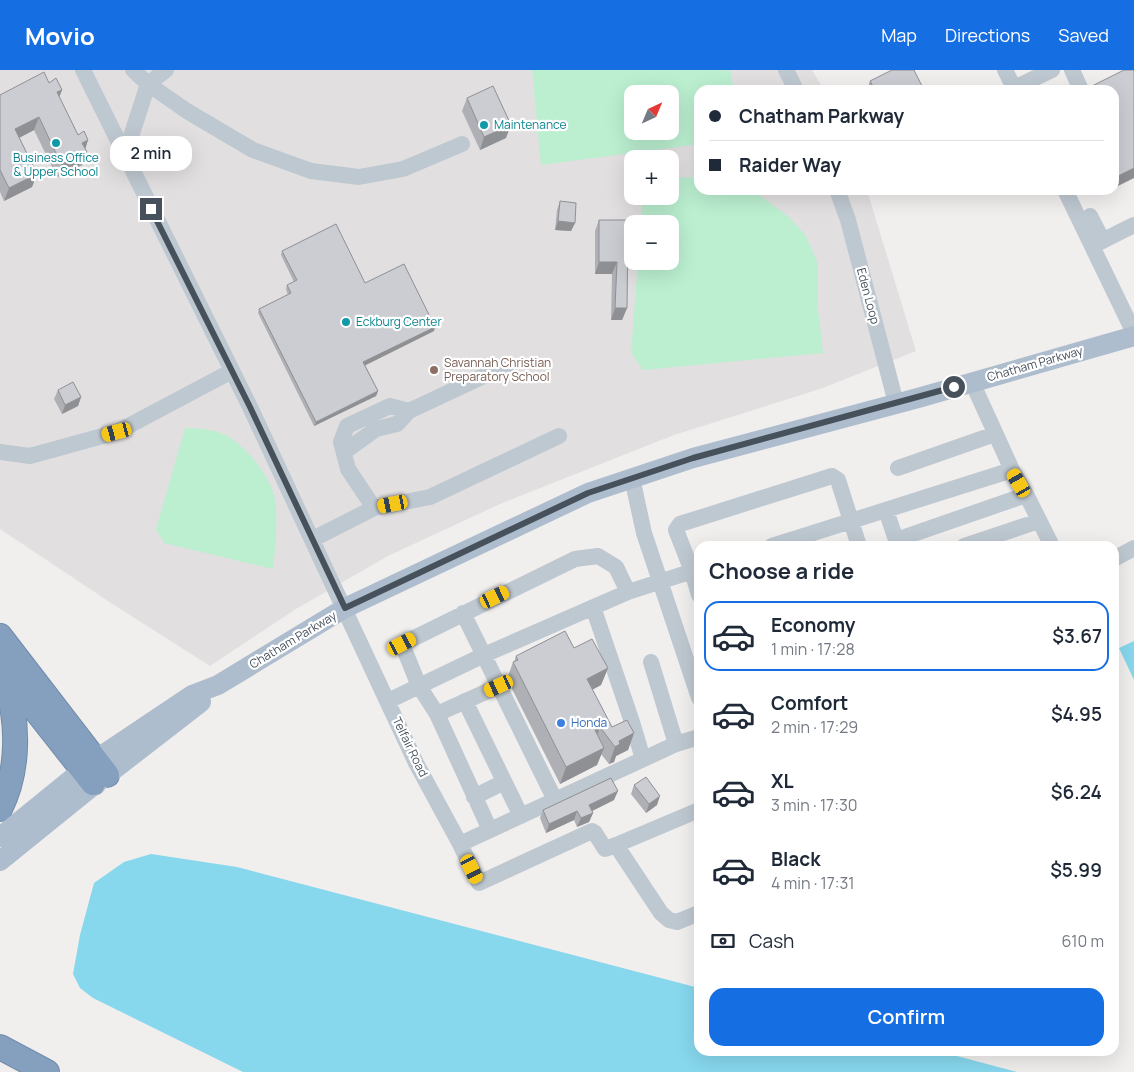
<!DOCTYPE html>
<html lang="en">
<head>
<meta charset="utf-8">
<style>
  :root { --surface:#fff; --page:#f2f2f3; --text:#1f2937; --muted:#747a83; --line:#e0e1e3; --accent:#166ee3 }
  body { margin:0; font-family:Manrope,sans-serif; background:var(--page); color:var(--text); height:100vh; display:flex; flex-direction:column; font-size:19px; white-space:nowrap }
  * { box-sizing:border-box; margin:0 }
  p { font-size:16px; color:var(--muted) }
  .icon { flex:none; width:28px; height:28px; fill:none; stroke:currentColor; stroke-width:2; stroke-linecap:round; stroke-linejoin:round }
  .map { position:relative; flex:1; overflow:hidden }
  .details { position:absolute; left:694px; top:471px; width:425px; height:515px; display:flex; flex-direction:column; background:var(--surface); border-radius:15px; box-shadow:0 5px 20px #0002 }
  .details>* { flex:none }
  .guide { position:absolute; left:694px; top:15px; width:425px; height:110px; border-radius:15px; box-shadow:0 5px 20px #0002; display:grid; align-content:center; height:110px; padding:0 15px; background:var(--surface) }
  .needle { width:32px; rotate:44deg }
  .buttons { position:absolute; left:624px; top:15px; display:grid; gap:10px }
  .buttons a { display:grid; place-items:center; width:55px; height:55px; border-radius:10px; background:var(--surface); box-shadow:0 5px 20px #0002; font-size:25px }
  .end { position:absolute; width:22px; height:22px; margin:-11px; border:6px solid #46515c; background:#fff; box-shadow:0 0 0 2px #fff }
  .from { border-radius:50% }
  .bubble { position:absolute; height:35px; border-radius:15px; background:var(--surface); box-shadow:0 5px 20px #0002; font-size:16px; font-weight:600; line-height:35px; text-align:center }
  .car { position:absolute; width:15px; height:30px; margin:-15px -8px; border-radius:6px; box-shadow:0 0 4px 1px #0007; background:linear-gradient(#f5c518 24%,#345 0 40%,#f5c518 0 76%,#345 0 86%,#f5c518 0) }
  .guide b { display:flex; align-items:center; gap:18px; height:48px; font-size:19px }
  .guide b+b { border-top:1px solid var(--line) }
  .guide i { width:12px; height:12px; background:var(--text) }
  ul { padding:0; list-style:none }
  li { display:flex; align-items:center; gap:15px; height:70px; margin:0 10px 8px; padding:0 5px; border:2px solid transparent; border-radius:15px }
  li div { flex:1 }
  li b { display:block; font-size:19px }
  li em { font-style:normal; font-weight:600 }
  li.current { border-color:var(--accent) }
  li>.icon { width:45px; height:45px; stroke-width:1.5 }
  h2 { padding:0 15px; font-size:22px; line-height:60px }
  .pay { display:flex; align-items:center; gap:12px; height:55px; padding:0 15px; font-size:19px }
  .pay p { margin-inline-start:auto }
  .action { display:flex; gap:10px; margin-top:auto; padding:10px 15px }
  .action a { flex:1; height:58px; border-radius:15px; background:var(--accent); color:#fff; font-size:20px; font-weight:600; line-height:58px; text-align:center }
  header { display:flex; align-items:center; gap:30px; box-sizing:border-box; height:70px; padding:0 25px; background:var(--accent); color:#fff }
  header strong { font-size:24px }
  nav { display:flex; gap:28px; margin-inline-start:auto; font-size:18px }
  .map>svg:first-child { display:block }
</style>
</head>
<body>
<header>
<strong>Movio</strong>
<nav><a>Map</a><a>Directions</a><a>Saved</a></nav>
</header>
<div class="map">
<svg width="1134" height="1002" viewBox="0 0 1134 1002">
  <rect width="100%" height="100%" fill="#f1eeee"/>
  <path fill="#e2dfe0" fill-rule="evenodd" d="M0 0H812L824 20H699V120H867L916 281 820 319 674 365 500 434 388 486 296 539 210 596 111 533 0 459ZM632 24H670V61H632ZM632 89H670V126H632ZM632 154H670V191H632Z"/>
  <path fill="#bbefd0" fill-rule="evenodd" d="M532 0H730L734 20H699V74L541 95ZM632 24H670V61H632Z
    M699 107V120H752L789 147 806 166 818 194V240L823 283 643 300 631 283 638 191H670V154H641L643 126H670V108Z
    M185 358C197 358 211 359 223 364 244 373 268 404 274 425 279 444 275 480 273 499L164 473 156 459Z"/>
  <path fill="#87d7ed" d="M1134 571V610L1119 578Z
    M151 784 237 797 699 918V981H938L1017 1002H243L93 928 80 918 73 904 80 865 94 813 124 792Z"/>
  <g fill="none" stroke-linecap="round" stroke-linejoin="round">
    <defs>
      <path id="highway" d="M0 566 107 705
        M0 595 93 713
        M0 739C20 699 19 648 4 608
        M0 977 47 1002"/>
    </defs>
    <use href="#highway" stroke="#708baa" stroke-width="26"/>
    <path stroke="#bec8d0" stroke-width="16" d="M83 0 250 337 416 693 460 774 479 813 592 761 595 763 605 779 616 775 661 843 669 850 677 852 699 843
      M133 0 148 14 187 41 253 80 311 101 359 107 403 99 462 74
      M786 0 796 20
      M1005 0 1015 20
      M1072 0 1081 20
      M1014 18 1052 0
      M125 85 148 14 166 0
      M837 120 848 150 896 333
      M1065 120 1134 263
      M1090 146 1103 171
      M1094 175 1134 155
      M0 382 30 386 117 362 232 301
      M344 382 376 359 397 354 409 341
      M898 398 995 364
      M1012 400 1028 428 1052 476
      M632 408 644 463 699 628
      M374 438 348 399 341 372 347 356 390 336 409 341 507 295
      M886 440 898 476
      M313 469 374 438 430 427 559 366
      M896 470 1026 425
      M772 476 1012 400 972 312
      M964 476 1039 451
      M1114 489 1134 478
      M699 525 692 501 676 460 680 454 832 406 838 410 859 476
      M593 537 632 652 643 689
      M463 543 555 730
      M651 592 676 674
      M388 631 484 585 628 522 699 499
      M465 631 521 746
      M437 644 499 616
      M474 727 504 712
      M490 760 437 644 419 616 402 574 575 489 598 486 616 497 628 522
      M460 774 676 674 699 667
      M616 775 699 740"/>
    <path stroke="#adbdce" stroke-width="20" d="M0 767 95 690 192 625 218 615 345 538 588 423 693 388 918 328 1134 266
      M0 791 94 715 201 632"/>
    <use href="#highway" stroke="#84a0be" stroke-width="24"/>
  </g>
  <path fill="#afb0b5" d="M870 11 924 20H867Z
    M49 13 62 20 59 27 78 65 88 70 85 79 82 95 57 107 34 60 19 68 37 104 32 117 4 131 0 122V25Z
    M467 28 506 68 480 80 462 41Z
    M560 131 575 153 571 161 555 160 557 140Z
    M599 150H628L627 238 622 250H611L612 204H595V161Z
    M282 181 365 213 435 257 434 261 365 295 378 321 376 326 314 356 258 243 259 239 288 225 286 219 287 215 294 212 281 185Z
    M58 320 81 327 78 336 62 344 54 329Z
    M574 578 608 598 601 615 592 620 612 657 634 663 628 680 616 686 614 692 609 694 601 684 597 695 560 714 507 609 513 592H514L516 586Z
    M634 715 657 735 646 743 631 724Z
    M614 730 592 741 593 743 589 752 577 757 574 750 546 763 540 748 543 740Z"/>
  <path fill="#8e9094" d="M62 20 57 33V22Z
    M39 47 34 60 11 72 15 59Z
    M511 55 506 68 480 80 484 67Z
    M88 70 84 83 82 73Z
    M87 82 82 95 57 107 61 94Z
    M1134 98V108L1114 118V108Z
    M37 104 32 117 4 131 9 118Z
    M558 151 575 153 571 161 555 160Z
    M599 192H617L612 204H595Z
    M615 238H627L622 250H611Z
    M435 257 434 261 362 297 363 292Z
    M378 321 376 326 314 356 316 352Z
    M81 327 78 336 62 344 65 335Z
    M608 598 601 615 580 626 587 609Z
    M600 657 594 674 595 660Z
    M634 663 628 680 616 686 614 692 609 694 615 677 619 671Z
    M604 678 597 695 560 714 566 697Z
    M618 721 614 730 586 744 589 735Z
    M660 726 657 735 646 743 649 734Z
    M577 741 574 750 546 763 549 754Z
    M593 743 589 752 577 757 581 748Z"/>
  <path fill="#cbcdd3" stroke="#8e9094" d="M892 0H914L924 20H875L870 11Z
    M1124 0H1134V98L1114 108V20H1084Z
    M44 2 49 13 56 8 62 20 57 22 78 65 84 61 88 70 82 73 87 82 61 94 39 47 15 59 37 104 9 118 0 100V25Z
    M493 16 511 55 484 67 467 28Z
    M560 131 576 133 575 153 558 151Z
    M599 150H628L627 238H615L617 192H599Z
    M336 154 365 213 404 194 435 257 363 292 378 321 316 352 259 239 291 223 287 215 297 210 282 181Z
    M73 312 81 327 65 335 58 320Z
    M846 474 847 476H840Z
    M565 561 574 578 592 569 608 598 587 609 612 657 627 650 634 663 619 671 620 674 615 677 600 657 595 660 604 678 566 697 513 592 518 590 516 586Z
    M646 707 660 726 649 734 634 715Z
    M611 708 618 721 589 735 593 743 581 748 577 741 549 754 543 740Z"/>
  <g fill="none" stroke-linecap="round" stroke-linejoin="round">
    <path stroke="#46515c" stroke-width="6" d="M151 139 250 337 345 538 588 423 693 388 954 317"/>
  </g>
  <g fill="#0f9aa8" stroke="#fff" stroke-width="2">
    <circle cx="484" cy="55" r="5"/>
    <circle cx="56" cy="73" r="5"/>
    <circle cx="346" cy="252" r="5"/>
  </g>
  <circle fill="#8d6e63" stroke="#fff" stroke-width="2" cx="434" cy="300" r="5"/>
  <circle fill="#3f7fe0" stroke="#fff" stroke-width="2" cx="561" cy="653" r="5"/>
  <g text-anchor="middle" stroke-width="4.5" stroke-linejoin="round" paint-order="stroke">
    <g font-size="12" fill="#0d838f" stroke="#fff" text-anchor="start">
      <text x="494" y="59">Maintenance</text>
      <text x="56" y="92" text-anchor="middle">Business Office<tspan x="56" dy="14">&amp; Upper School</tspan></text>
      <text x="356" y="256">Eckburg Center</text>
    </g>
    <g font-size="12" fill="#46515c" stroke="#fff">
      <text transform="translate(868 226) rotate(75)" y="4">Eden Loop</text>
      <text transform="translate(1035 294) rotate(-16)" y="4">Chatham Parkway</text>
      <text transform="translate(293 570) rotate(-31)" y="4">Chatham Parkway</text>
      <text transform="translate(410 677) rotate(64)" y="4">Telfair Road</text>
    </g>
    <g font-size="12" fill="#785e54" stroke="#fff" text-anchor="start">
      <text x="444" y="297">Savannah Christian<tspan x="444" dy="14">Preparatory School</tspan></text>
    </g>
    <g font-size="12" fill="#366cbe" stroke="#fff" text-anchor="start">
      <text x="571" y="657">Honda</text>
    </g>
  </g>
</svg>
<div class="buttons">
<a><svg class="needle" viewBox="-14 -14 28 28"><path d="M0-13l5 13h-10z" fill="#e53935"/><path d="M0 13l5-13h-10z" fill="#747a83"/></svg></a>
<a>+</a>
<a>−</a>
</div>
<i class="end from" style="left:954px;top:317px"></i>
<i class="end" style="left:151px;top:139px"></i>
<div class="bubble" style="left:110px;top:66px;width:82px">2 min</div>
<i class="car" style="left:117px;top:362px;rotate:255deg"></i>
<i class="car" style="left:1019px;top:413px;rotate:330deg"></i>
<i class="car" style="left:393px;top:434px;rotate:259deg"></i>
<i class="car" style="left:495px;top:527px;rotate:64deg"></i>
<i class="car" style="left:402px;top:574px;rotate:63deg"></i>
<i class="car" style="left:499px;top:616px;rotate:245deg"></i>
<i class="car" style="left:472px;top:799px;rotate:154deg"></i>
<div class="guide">
<b><i class="from"></i>Chatham Parkway</b>
<b><i></i>Raider Way</b>
</div>
<section class="details">
<h2>Choose a ride</h2>
<ul>
<li class="current"><svg class="icon" aria-label="car" viewBox="0 0 24 24"><path d="M5 17H2v-5l4-1 3-4h7l3 4 3 1v5h-3M9 17h6M6 11h13"/><circle cx="7" cy="17" r="2"/><circle cx="17" cy="17" r="2"/></svg><div><b>Economy</b><p>1 min · 17:28</p></div><em>$3.67</em></li>
<li><svg class="icon" aria-label="car" viewBox="0 0 24 24"><path d="M5 17H2v-5l4-1 3-4h7l3 4 3 1v5h-3M9 17h6M6 11h13"/><circle cx="7" cy="17" r="2"/><circle cx="17" cy="17" r="2"/></svg><div><b>Comfort</b><p>2 min · 17:29</p></div><em>$4.95</em></li>
<li><svg class="icon" aria-label="car" viewBox="0 0 24 24"><path d="M5 17H2v-5l4-1 3-4h7l3 4 3 1v5h-3M9 17h6M6 11h13"/><circle cx="7" cy="17" r="2"/><circle cx="17" cy="17" r="2"/></svg><div><b>XL</b><p>3 min · 17:30</p></div><em>$6.24</em></li>
<li><svg class="icon" aria-label="car" viewBox="0 0 24 24"><path d="M5 17H2v-5l4-1 3-4h7l3 4 3 1v5h-3M9 17h6M6 11h13"/><circle cx="7" cy="17" r="2"/><circle cx="17" cy="17" r="2"/></svg><div><b>Black</b><p>4 min · 17:31</p></div><em>$5.99</em></li>
</ul>
<div class="pay"><svg class="icon" aria-label="cash" viewBox="0 0 24 24"><path d="M3 7h18v10H3z"/><circle cx="12" cy="12" r="2"/></svg>Cash<p>610 m</p></div>
<div class="action"><a>Confirm</a></div>
</section>
</div>
</body>
</html>
